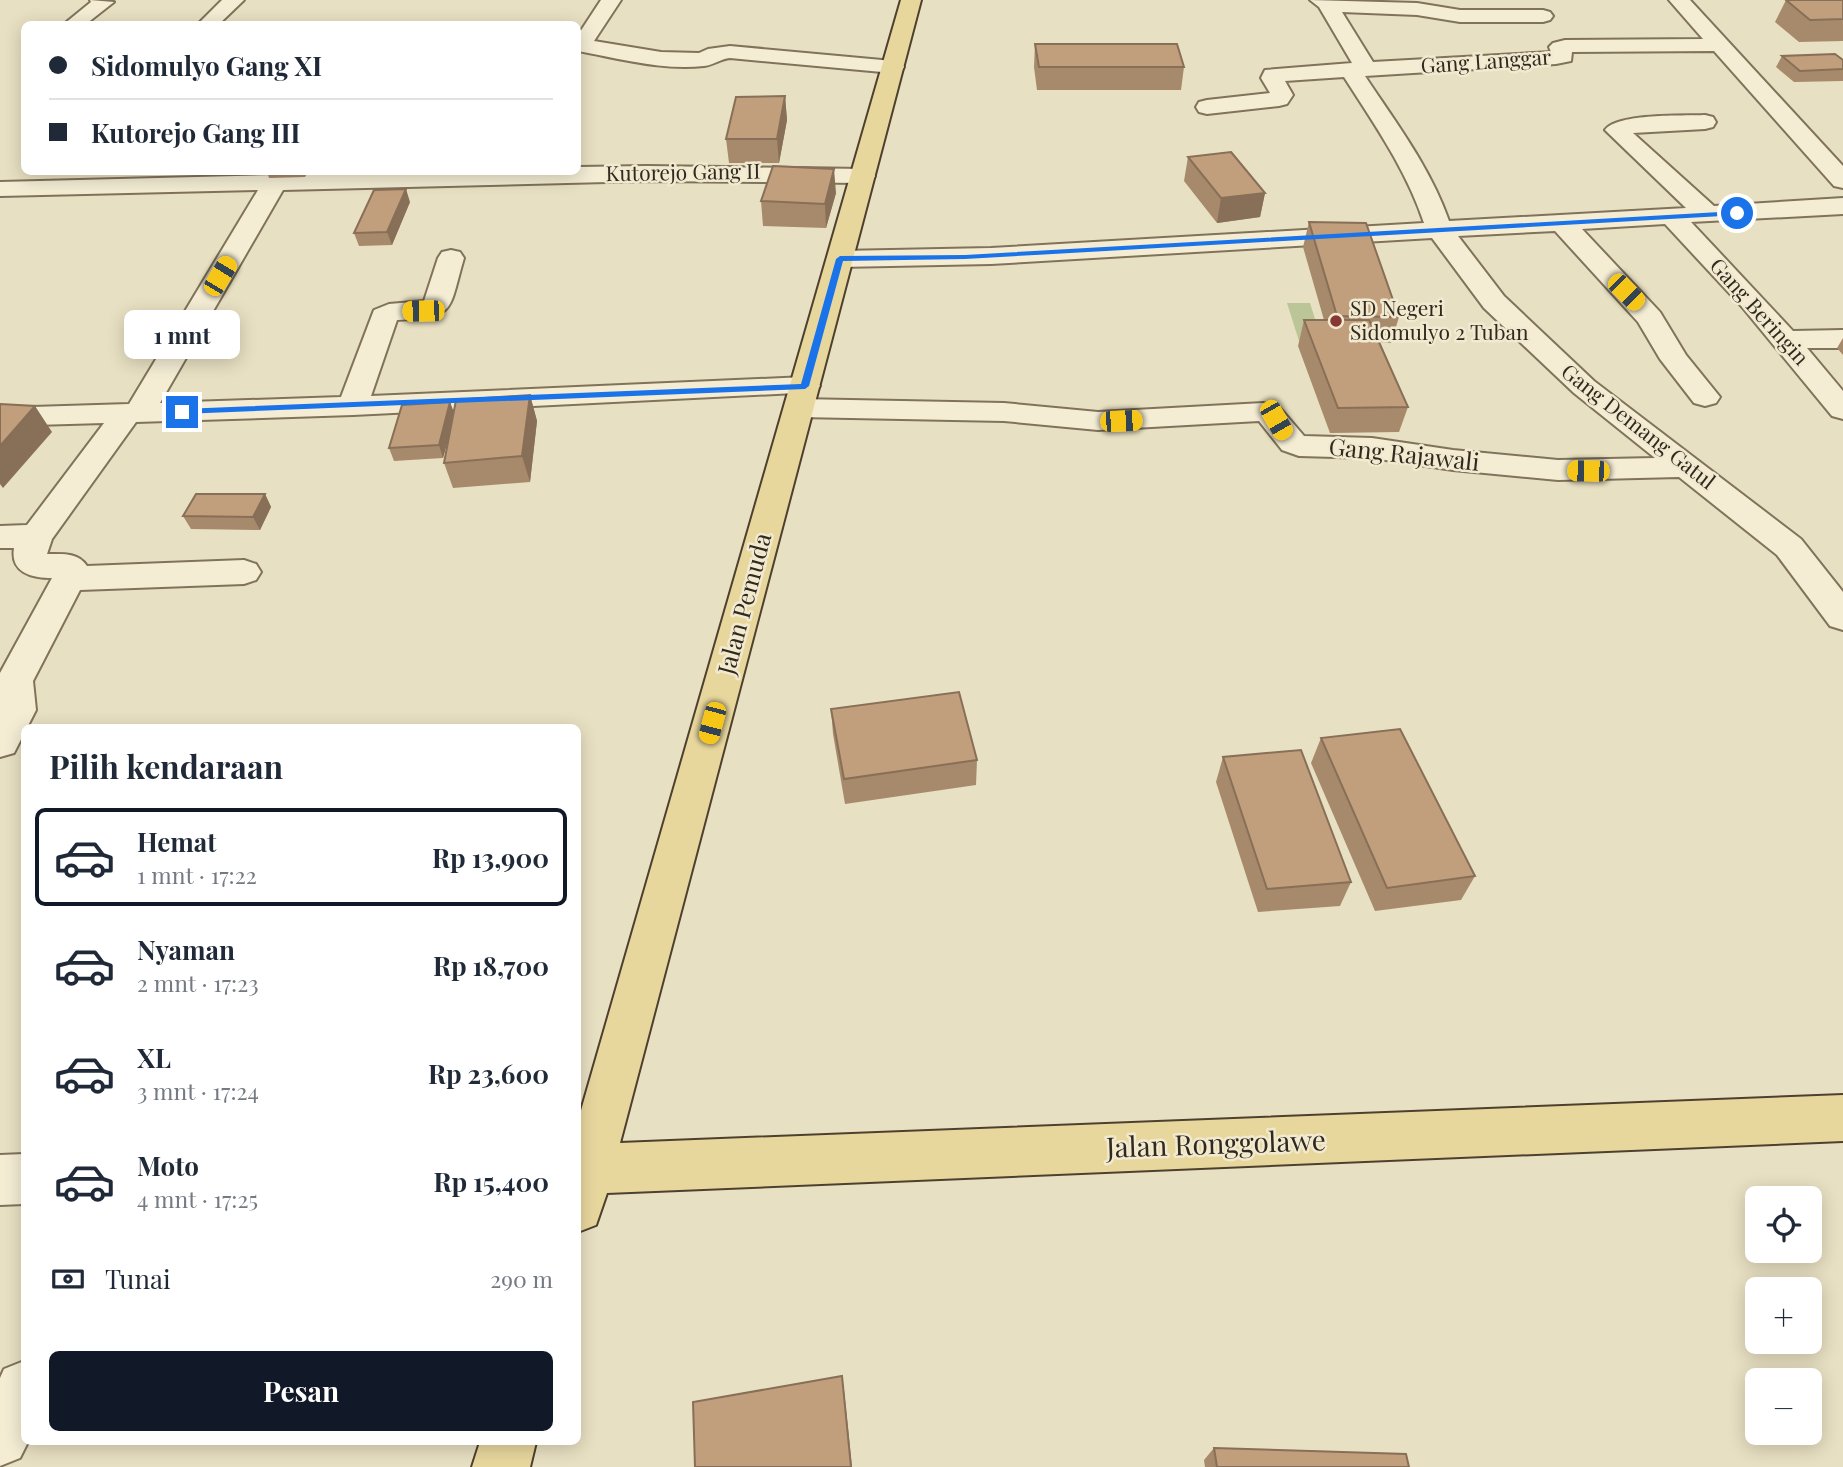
<!DOCTYPE html>
<html lang="id">
<head>
<meta charset="utf-8">
<style>
  :root { --surface:#fff; --page:#f2f2f3; --text:#1f2937; --muted:#747a83; --line:#e0e1e3; --accent:#111827 }
  body { margin:0; font-family:"Playfair Display",serif; background:var(--page); color:var(--text); height:100vh; display:flex; flex-direction:column; font-size:26px; white-space:nowrap }
  * { box-sizing:border-box; margin:0 }
  p { font-size:23px; color:var(--muted) }
  .icon { flex:none; width:38px; height:38px; fill:none; stroke:currentColor; stroke-width:2; stroke-linecap:round; stroke-linejoin:round }
  .map { position:relative; flex:1; overflow:hidden }
  .panel { position:absolute; left:21px; top:724px; width:560px; height:721px; display:flex; flex-direction:column; background:var(--surface); border-radius:10px; box-shadow:0 4px 18px #0003 }
  .panel>* { flex:none }
  .banner { position:absolute; left:21px; top:21px; width:560px; height:154px; border-radius:10px; box-shadow:0 4px 18px #0003; display:grid; align-content:center; height:154px; padding:0 28px; background:var(--surface) }
  .buttons { position:absolute; left:1745px; top:1186px; display:grid; gap:14px }
  .buttons a { display:grid; place-items:center; width:77px; height:77px; border-radius:10px; background:var(--surface); box-shadow:0 4px 18px #0003; font-size:35px }
  .end { position:absolute; width:32px; height:32px; margin:-16px; border:9px solid #1a73e8; background:#fff; box-shadow:0 0 0 4px #fff }
  .from { border-radius:50% }
  .bubble { position:absolute; height:49px; border-radius:10px; background:var(--surface); box-shadow:0 4px 18px #0003; font-size:23px; font-weight:700; line-height:49px; text-align:center }
  .car { position:absolute; width:21px; height:42px; margin:-21px -10px; border-radius:9px; box-shadow:0 0 5px 2px #0007; background:linear-gradient(#f5c518 24%,#345 0 40%,#f5c518 0 76%,#345 0 86%,#f5c518 0) }
  .banner b { display:flex; align-items:center; gap:24px; height:66px; font-size:26px }
  .banner b+b { border-top:2px solid var(--line) }
  .banner i { width:18px; height:18px; background:var(--text) }
  ul { padding:0; list-style:none }
  li { display:flex; align-items:center; gap:21px; height:98px; margin:0 14px 10px; padding:0 14px; border:4px solid transparent; border-radius:10px }
  li div { flex:1 }
  li b { display:block; font-size:26px }
  li em { font-style:normal; font-weight:700 }
  li.current { border-color:var(--accent) }
  li>.icon { width:63px; height:63px; stroke-width:1.5 }
  h2 { padding:0 28px; font-size:32px; line-height:84px }
  .pay { display:flex; align-items:center; gap:18px; height:77px; padding:0 28px; font-size:26px }
  .pay p { margin-inline-start:auto }
  .action { display:flex; gap:14px; margin-top:auto; padding:14px 28px }
  .action a { flex:1; height:80px; border-radius:10px; background:var(--accent); color:#fff; font-size:28px; font-weight:700; line-height:80px; text-align:center }
  .map>svg:first-child { display:block }
</style>
</head>
<body>
<div class="map">
<svg width="1843" height="1467" viewBox="0 0 1843 1467">
  <rect width="100%" height="100%" fill="#e8e0c2"/>
  <path fill="#bcc597" d="M1287 303H1310L1322 341H1299Z"/>
  <g fill="none" stroke-linecap="round" stroke-linejoin="round">
    <defs>
      <path id="minor" d="M90 0 114 2 86 24H64L91 2Z
        M222 0H244L219 24H198Z
        M601 0H621L594 41 661 52 699 53 708 49 730 46 893 61 901 62 904 67 901 72 893 73 730 58C720 59 714 65 704 66 664 71 617 58 578 51V35Z
        M1310 0 1417 3 1460 10H1543L1550 12 1553 16 1550 20 1543 22H1460L1417 15 1342 12 1373 62 1551 52 1549 47 1553 43 1565 40 1703 39 1669 0H1690L1843 166V188L1834 186 1714 51 1572 52 1571 61 1556 64 1365 76C1396 123 1430 167 1449 221L1686 208 1605 130C1617 113 1684 116 1705 115L1713 117 1716 122 1713 127 1705 129 1633 133 1714 206 1843 198V214L1691 222 1793 331 1843 330V348H1807L1843 391V419L1832 416 1743 308 1665 224 1582 229 1660 312 1686 355 1720 397 1716 403 1705 406 1694 403 1660 359 1638 322 1555 231 1458 236 1504 296 1594 381 1801 539 1843 592V630L1830 626 1777 555 1679 477 1558 480 1453 470 1372 458 1299 456 1282 450 1259 421 1098 430 1004 421 799 417 788 414 784 408 788 402 799 399 1004 403 1098 412 1263 403 1280 408 1304 436 1372 438 1453 450 1558 460 1655 458 1574 393 1484 308 1432 238 991 264 840 267 831 265 827 259 831 253 840 251 991 248 1424 223C1406 169 1374 124 1344 77L1285 81 1293 95 1287 104 1279 106 1207 114 1199 112 1196 107 1199 102 1207 100 1270 93 1261 78 1265 70 1352 63 1319 7Z
        M647 166 863 169 872 171 875 176 872 181 863 183 647 181 283 190 160 403 341 397 374 310 389 304 424 301 438 258 442 252 451 250 460 252 464 258C448 312 457 317 397 320L371 396 805 377 815 380 820 386 815 392 353 415 136 422 52 539 47 554C62 554 78 552 87 566L244 560 256 564 261 572 256 580 244 584 80 590 33 681 36 710 14 753 0 757V673L52 578C31 578 10 572 14 548H0V526L27 525 104 423 0 426V408L129 404 258 190 0 196V182L393 172H578V167Z
        M24 1154V1204L0 1205V1155Z
        M24 1361V1442H28L20 1458 0 1466V1378L4 1369Z"/>
      <path id="major" d="M901 0H921L620 1143 1843 1095V1141L607 1193 596 1225 578 1232V1121Z
        M480 1442H536L530 1467H472Z"/>
    </defs>
    <use href="#minor" stroke="#80725b" stroke-width="4"/>
    <use href="#major" stroke="#4e402f" stroke-width="4"/>
    <use href="#minor" fill="#f4edd4" fill-rule="evenodd"/>
    <use href="#major" fill="#e8d79d" fill-rule="evenodd"/>
  </g>
  <path fill="#a7896b" d="M1786 0H1843V41L1799 42 1775 22Z
    M1035 44 1184 67 1181 90H1037L1034 67Z
    M1782 56 1843 60V81L1794 82 1776 67Z
    M785 96 787 120 779 163H729L726 139Z
    M1188 157 1265 193 1260 217 1217 223 1184 181Z
    M187 172H228V173L188 174Z
    M267 172H308L305 177 269 178Z
    M836 193 826 228 763 226 761 201Z
    M410 202 392 245 359 246 354 233Z
    M1309 222 1399 317 1391 343 1380 342 1408 407 1399 432 1330 433 1298 346 1304 320H1324L1303 247Z
    M1843 338V355L1837 348Z
    M530 395 537 421 530 482 453 488 444 463 448 440 443 458 394 461 389 448 450 402 453 412Z
    M265 494 271 507 260 530 191 529 183 516Z
    M831 709 977 760 976 785 845 804 833 734Z
    M1321 738 1475 876 1461 900 1375 911 1311 763Z
    M1223 757 1351 882 1340 906 1258 912 1216 782Z
    M1214 1448 1409 1467H1205L1204 1460Z"/>
  <path fill="#886f57" d="M785 96 787 120 779 163 777 139Z
    M834 169 836 193 826 228 825 204Z
    M406 189 410 202 392 245 387 232Z
    M1265 193 1260 217 1217 223 1221 198Z
    M530 395 537 421 530 482 522 456Z
    M450 402 455 415 443 458 439 445Z
    M35 406 52 432 3 488 0 484V446Z
    M265 494 271 507 260 530 253 517Z
    M842 1376 844 1390 852 1467H851Z"/>
  <path fill="#c29f7c" stroke="#886f57" stroke-width="2" d="M1786 0H1843V19L1810 20Z
    M1035 44H1177L1184 67H1039Z
    M1835 54 1843 60V69L1800 71 1782 56Z
    M785 96 777 139H726L736 97Z
    M1231 152 1265 193 1221 198 1188 157Z
    M773 166 834 169 825 204 761 201Z
    M406 189 387 232 354 233 374 190Z
    M1309 222 1366 223 1399 317 1337 316Z
    M1304 320H1369L1408 407 1338 408Z
    M530 395 522 456 444 463 456 400Z
    M450 402 439 445 389 448 402 405Z
    M0 404 35 406 0 446Z
    M196 494H265L253 517 183 516Z
    M959 692 977 760 844 779 831 709Z
    M1400 729 1475 876 1387 888 1321 738Z
    M1301 750 1351 882 1267 889 1223 757Z
    M842 1376 851 1467H695L693 1402Z
    M1214 1448 1406 1454 1409 1467H1217Z"/>
  <path fill="#1a73e8" d="M1737 211 1740 215 965 259 843 261 809 386 805 389 182 414 177 412 182 409 801 384 836 259 840 256 965 255Z"/>
  <circle fill="#883832" stroke="#f1ead0" stroke-width="2.5" cx="1336" cy="321" r="7"/>
  <g text-anchor="middle" stroke-width="5" stroke-linejoin="round" paint-order="stroke">
    <g font-size="21" fill="#31291e" stroke="#f1ead0">
      <text transform="translate(1486 62) rotate(-4)" y="7">Gang Langgar</text>
      <text transform="translate(683 173) rotate(-1)" y="7">Kutorejo Gang II</text>
      <text transform="translate(1759 312) rotate(48)" y="7">Gang Beringin</text>
      <text transform="translate(1638 427) rotate(38)" y="7">Gang Demang Gatul</text>
    </g>
    <g font-size="21" fill="#31291e" stroke="#f1ead0" text-anchor="start">
      <text x="1350" y="316">SD Negeri<tspan x="1350" dy="24">Sidomulyo 2 Tuban</tspan></text>
    </g>
    <g font-size="24" fill="#31291e" stroke="#f1ead0">
      <text transform="translate(1404 455) rotate(6)" y="8">Gang Rajawali</text>
      <text transform="translate(745 604) rotate(-75)" y="8">Jalan Pemuda</text>
    </g>
    <g font-size="28" fill="#31291e" stroke="#f1ead0">
      <text transform="translate(1216 1144) rotate(-2)" y="10">Jalan Ronggolawe</text>
    </g>
  </g>
</svg>
<div class="buttons">
<a><svg class="icon" aria-label="locate" viewBox="0 0 24 24"><circle cx="12" cy="12" r="6"/><path d="M12 2v4M12 18v4M2 12h4M18 12h4"/></svg></a>
<a>+</a>
<a>−</a>
</div>
<i class="end from" style="left:1737px;top:213px"></i>
<i class="end" style="left:182px;top:412px"></i>
<div class="bubble" style="left:124px;top:310px;width:116px">1 mnt</div>
<i class="car" style="left:220px;top:276px;rotate:31deg"></i>
<i class="car" style="left:1626px;top:292px;rotate:135deg"></i>
<i class="car" style="left:423px;top:311px;rotate:269deg"></i>
<i class="car" style="left:1276px;top:420px;rotate:150deg"></i>
<i class="car" style="left:1121px;top:421px;rotate:88deg"></i>
<i class="car" style="left:1588px;top:471px;rotate:271deg"></i>
<i class="car" style="left:712px;top:723px;rotate:195deg"></i>
<div class="banner">
<b><i class="from"></i>Sidomulyo Gang XI</b>
<b><i></i>Kutorejo Gang III</b>
</div>
<section class="panel">
<h2>Pilih kendaraan</h2>
<ul>
<li class="current"><svg class="icon" aria-label="car" viewBox="0 0 24 24"><path d="M5 17H2v-5l4-1 3-4h7l3 4 3 1v5h-3M9 17h6M6 11h13"/><circle cx="7" cy="17" r="2"/><circle cx="17" cy="17" r="2"/></svg><div><b>Hemat</b><p>1 mnt · 17:22</p></div><em>Rp 13,900</em></li>
<li><svg class="icon" aria-label="car" viewBox="0 0 24 24"><path d="M5 17H2v-5l4-1 3-4h7l3 4 3 1v5h-3M9 17h6M6 11h13"/><circle cx="7" cy="17" r="2"/><circle cx="17" cy="17" r="2"/></svg><div><b>Nyaman</b><p>2 mnt · 17:23</p></div><em>Rp 18,700</em></li>
<li><svg class="icon" aria-label="car" viewBox="0 0 24 24"><path d="M5 17H2v-5l4-1 3-4h7l3 4 3 1v5h-3M9 17h6M6 11h13"/><circle cx="7" cy="17" r="2"/><circle cx="17" cy="17" r="2"/></svg><div><b>XL</b><p>3 mnt · 17:24</p></div><em>Rp 23,600</em></li>
<li><svg class="icon" aria-label="car" viewBox="0 0 24 24"><path d="M5 17H2v-5l4-1 3-4h7l3 4 3 1v5h-3M9 17h6M6 11h13"/><circle cx="7" cy="17" r="2"/><circle cx="17" cy="17" r="2"/></svg><div><b>Moto</b><p>4 mnt · 17:25</p></div><em>Rp 15,400</em></li>
</ul>
<div class="pay"><svg class="icon" aria-label="cash" viewBox="0 0 24 24"><path d="M3 7h18v10H3z"/><circle cx="12" cy="12" r="2"/></svg>Tunai<p>290 m</p></div>
<div class="action"><a>Pesan</a></div>
</section>
</div>
</body>
</html>
